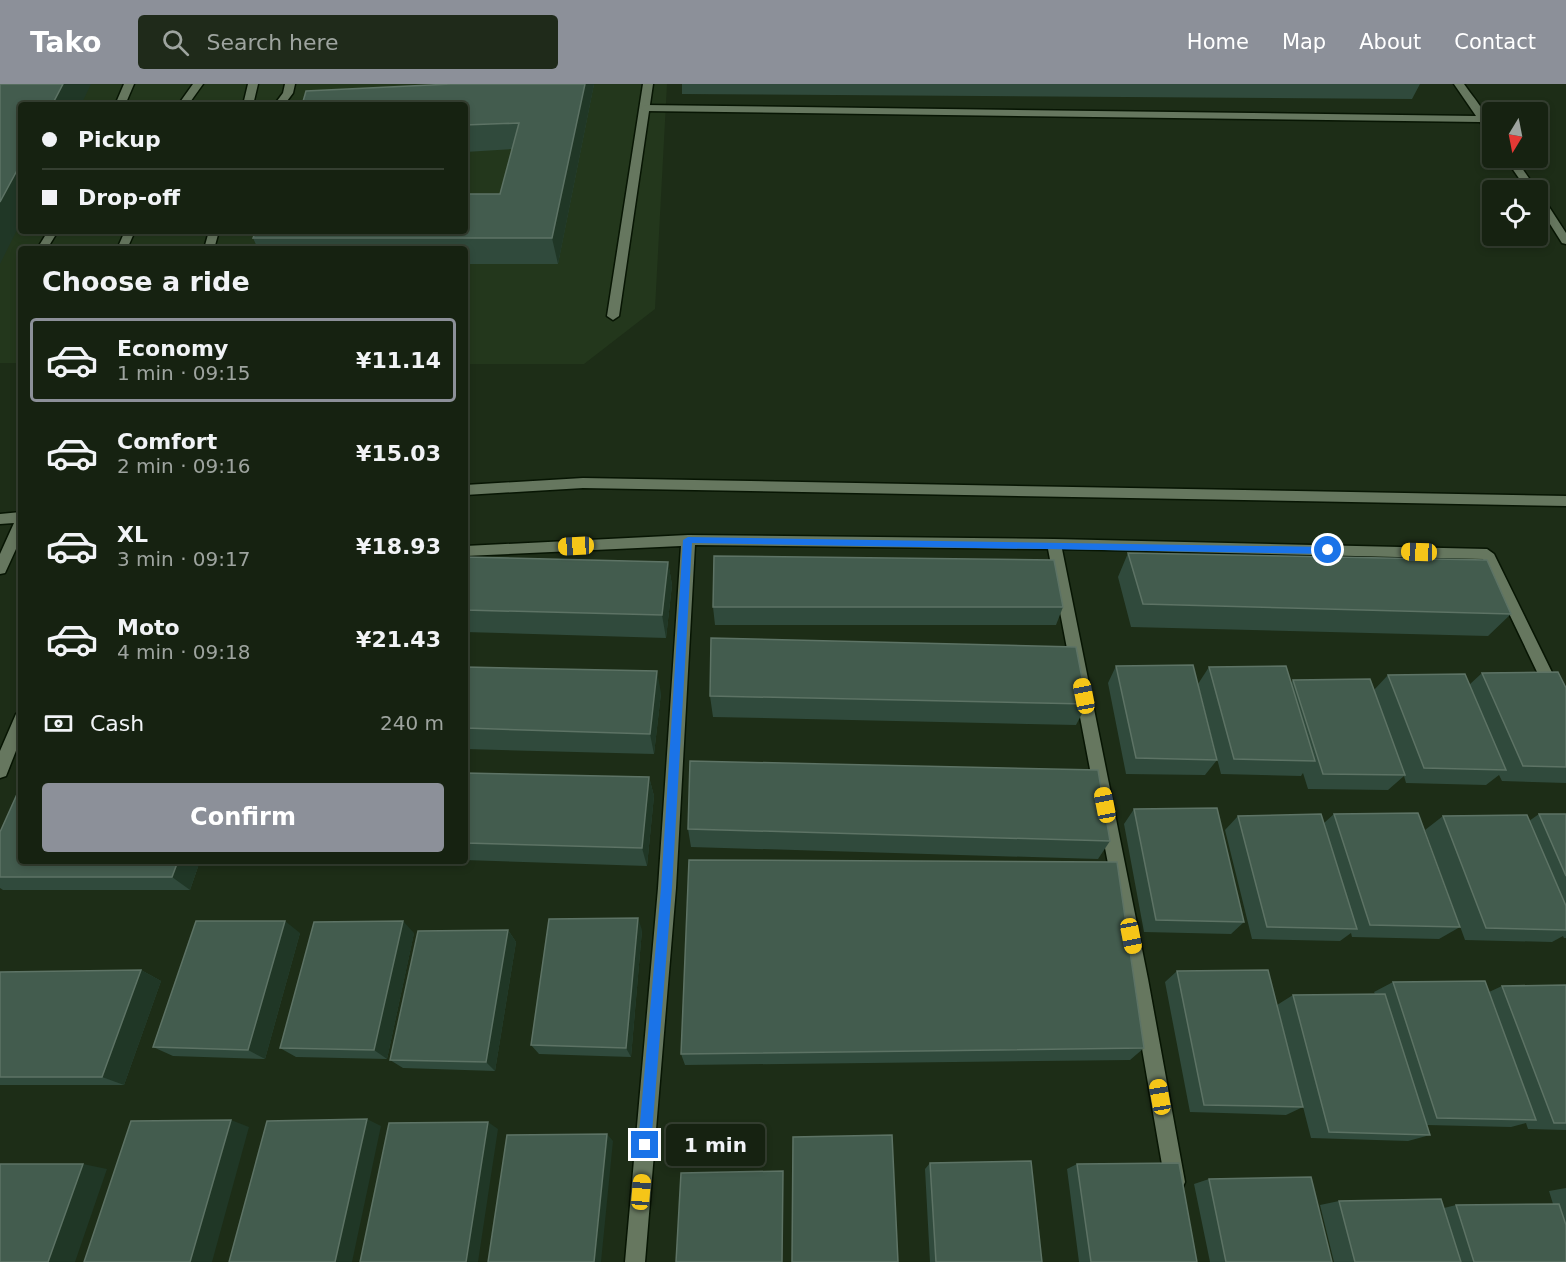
<!DOCTYPE html>
<html lang="en">
<head>
<meta charset="utf-8">
<style>
  :root { --surface:#162211; --page:#1f2a1a; --text:#f1f3f6; --muted:#9ea49f; --line:#353f31; --accent:#8c9099 }
  body { margin:0; font-family:"DejaVu Sans",sans-serif; background:var(--page); color:var(--text); height:100vh; display:flex; flex-direction:column; font-size:22px; white-space:nowrap }
  * { box-sizing:border-box; margin:0 }
  p { font-size:20px; color:var(--muted) }
  .icon { flex:none; width:33px; height:33px; fill:none; stroke:currentColor; stroke-width:2; stroke-linecap:round; stroke-linejoin:round }
  .map { position:relative; flex:1; overflow:hidden }
  .drawer { position:absolute; left:18px; top:162px; width:450px; height:618px; display:flex; flex-direction:column; background:var(--surface); border-radius:6px; box-shadow:0 3px 9px #0003,0 0 0 2px var(--line) }
  .drawer>* { flex:none }
  .top-card { position:absolute; left:18px; top:18px; width:450px; height:132px; border-radius:6px; box-shadow:0 3px 9px #0003,0 0 0 2px var(--line); display:grid; align-content:center; height:132px; padding:0 24px; background:var(--surface) }
  .needle { width:39px; rotate:190deg }
  .tools { position:absolute; left:1482px; top:18px; display:grid; gap:12px }
  .tools a { display:grid; place-items:center; width:66px; height:66px; border-radius:6px; background:var(--surface); box-shadow:0 3px 9px #0003,0 0 0 2px var(--line); font-size:30px }
  .end { position:absolute; width:27px; height:27px; margin:-14px; border:8px solid #1a73e8; background:#fff; box-shadow:0 0 0 3px #fff }
  .from { border-radius:50% }
  .bubble { position:absolute; height:42px; border-radius:6px; background:var(--surface); box-shadow:0 3px 9px #0003,0 0 0 2px var(--line); font-size:20px; font-weight:600; line-height:42px; text-align:center }
  .car { position:absolute; width:18px; height:36px; margin:-18px -9px; border-radius:8px; box-shadow:0 0 4px 2px #0007; background:linear-gradient(#f5c518 24%,#345 0 40%,#f5c518 0 76%,#345 0 86%,#f5c518 0) }
  .top-card b { display:flex; align-items:center; gap:21px; height:57px; font-size:22px }
  .top-card b+b { border-top:2px solid var(--line) }
  .top-card i { width:15px; height:15px; background:var(--text) }
  ul { padding:0; list-style:none }
  li { display:flex; align-items:center; gap:18px; height:84px; margin:0 12px 9px; padding:0 12px; border:3px solid transparent; border-radius:6px }
  li div { flex:1 }
  li b { display:block; font-size:22px }
  li em { font-style:normal; font-weight:600 }
  li.selected { border-color:var(--accent) }
  li>.icon { width:54px; height:54px; stroke-width:1.5 }
  h2 { padding:0 24px; font-size:27px; line-height:72px }
  .pay { display:flex; align-items:center; gap:15px; height:66px; padding:0 24px; font-size:22px }
  .pay p { margin-inline-start:auto }
  .action { display:flex; gap:12px; margin-top:auto; padding:12px 24px }
  .action a { flex:1; height:69px; border-radius:6px; background:var(--accent); color:#fff; font-size:24px; font-weight:600; line-height:69px; text-align:center }
  header { display:flex; align-items:center; gap:36px; box-sizing:border-box; height:84px; padding:0 30px; background:var(--accent); color:#fff }
  header strong { font-size:28px }
  nav { display:flex; gap:33px; margin-inline-start:auto; font-size:21px }
  .search { width:420px; height:54px; background:var(--page); display:flex; align-items:center; gap:15px; box-sizing:border-box; padding:0 21px; border-radius:6px; color:var(--muted); font-size:22px }
  .map>svg:first-child { display:block }
</style>
</head>
<body>
<header>
<strong>Tako</strong>
<div class="search"><svg class="icon" aria-label="search" viewBox="0 0 24 24"><circle cx="10" cy="10" r="6"/><path d="M15 15l6 6"/></svg>Search here</div>
<nav><a>Home</a><a>Map</a><a>About</a><a>Contact</a></nav>
</header>
<div class="map">
<svg width="1566" height="1178" viewBox="0 0 1566 1178">
  <rect width="100%" height="100%" fill="#1d2d17"/>
  <path fill="#23371c" fill-rule="evenodd" d="M0 0H667L655 225 584 280H465V165H21V279H0ZM21 21H465V147H21Z"/>
  <g fill="none" stroke-linecap="round" stroke-linejoin="round">
    <defs>
      <path id="service" d="M124 0H134L125 21H115Z
        M193 0H203L188 21H178Z
        M248 0H258L253 21H243Z
        M285 0H295L293 9 284 21H274L283 9Z
        M643 0H653L619 232 613 236 607 232Z
        M48 147H58L47 165H37Z
        M125 147H135L127 165H117Z
        M209 147H219L214 165H204Z"/>
      <path id="minor" d="M1454 0H1464C1474 15 1492 33 1492 51L1489 50 1480 38 645 27 640 24 645 21 1476 32Z
        M1505 74H1515L1537 106H1527Z
        M1538 111 1542 112 1566 149V160L1562 159 1538 121Z
        M583 394 1566 412V422L583 404 465 411V401Z
        M21 428V454L5 489 0 490V470L14 439 0 440V430Z
        M688 451 1054 455 1487 465 1494 470 1566 617V640L1561 638 1483 475 1062 465 1148 895 1185 1098 1182 1105 1175 1108 1168 1105 1165 1098 1130 895 1048 465 695 461 676 804 645 1178H625L658 804 681 462 465 472V462Z
        M21 628V654L6 692 0 694V667L16 630Z"/>
    </defs>
    <use href="#service" stroke="#071503" stroke-width="3"/>
    <use href="#minor" stroke="#071503" stroke-width="3"/>
    <use href="#service" fill="#66775f" fill-rule="evenodd"/>
    <use href="#minor" fill="#66775f" fill-rule="evenodd"/>
  </g>
  <path fill="#304a3c" d="M594 0 558 180H465V165H258L253 154 500 110 512 65 465 68V21Z
    M682 0H1420L1412 15 682 10Z
    M1128 469 1511 530 1488 552 1131 543 1118 493Z
    M465 473 668 478 672 501 666 554 465 548Z
    M713 523H1063L1056 541H715Z
    M1116 582 1217 676 1205 691 1126 690 1108 599Z
    M465 583 661 609 654 670 465 665Z
    M1209 583 1291 599 1293 596 1374 606 1388 591 1469 601 1482 589 1566 604V699L1502 697 1499 691 1486 701 1406 699 1404 692 1388 706 1308 705 1303 689 1301 692 1221 690 1198 600Z
    M710 612 1087 620 1076 641 713 633Z
    M465 689 649 693 654 712 647 782 465 776Z
    M1134 725 1244 838 1231 850 1144 848 1124 740Z
    M1334 730 1460 843 1439 855 1352 853 1351 849 1340 857 1252 855 1225 746 1238 732 1324 739Z
    M1539 730H1566V854H1564L1563 852 1552 858 1465 856 1425 746 1443 732 1529 737Z
    M688 745 1110 757 1098 775 691 763Z
    M21 777H200L190 806H3L0 804V793Z
    M508 846 516 858 495 987 403 984 390 976Z
    M642 846 631 973 539 970 531 961Z
    M300 849 265 975 173 972 153 963Z
    M414 849 387 975 296 973 280 964Z
    M141 886 161 897 124 1001H0V888Z
    M1177 887 1303 1023 1286 1031 1190 1028 1165 898Z
    M1393 898 1489 908 1502 902 1566 901V1046L1528 1045 1526 1039 1511 1043 1427 1041 1430 1051 1408 1057 1311 1054 1277 921 1293 911 1375 910 1374 908Z
    M1144 964 1130 976 685 981 681 970Z
    M930 1079 1042 1178H930L925 1085Z
    M1077 1080 1197 1178H1079L1067 1085Z
    M1209 1095 1332 1178H1210L1194 1100Z
    M1566 1104V1178H1334L1320 1121 1339 1117 1444 1124 1456 1121 1553 1120 1549 1107Z"/>
  <path fill="#203726" d="M63 0H91L81 21H52Z
    M585 0H594L558 180 552 154Z
    M21 79V138L0 180V118Z
    M668 478 672 501 666 554 662 531Z
    M657 587 661 609 654 670 650 650Z
    M649 693 654 712 647 782 642 764Z
    M178 777H200L190 806 172 793Z
    M638 834 642 846 631 973 626 964Z
    M285 837 300 849 265 975 248 966Z
    M403 837 414 849 387 975 374 966Z
    M508 846 516 858 495 987 486 978Z
    M141 886 161 897 124 1001 102 993Z
    M367 1035 381 1042 352 1178H335Z
    M231 1036 249 1043 212 1178H190Z
    M488 1038 498 1045 478 1178H466Z
    M607 1050 613 1057 601 1178H594Z
    M83 1080 107 1085 75 1178H48Z"/>
  <path fill="#435c4e" stroke="#5d7365" stroke-width="1.5" d="M0 0H63L52 21H21V79L0 118Z
    M451 0H585L552 154H253L256 147H465V110H500L519 39 465 41V21H302L306 7Z
    M1128 469 1487 476 1511 530 1143 520Z
    M714 472 1054 476 1063 523H713Z
    M465 473 668 478 662 531 465 526Z
    M711 554 1076 563 1087 620 710 612Z
    M1193 581 1217 676 1136 674 1116 582Z
    M1286 582 1315 677 1234 675 1209 583Z
    M465 583 657 587 650 650 465 644Z
    M1558 588 1566 604V683L1523 682 1482 589Z
    M1465 590 1506 686 1424 684 1388 591Z
    M1370 595 1405 691 1323 690 1293 596Z
    M690 677 1098 686 1110 757 688 745Z
    M465 689 649 693 642 764 465 759Z
    M18 708H21V777H178L172 793H0V748Z
    M1217 724 1244 838 1156 836 1134 725Z
    M1418 729 1460 843 1370 841 1334 730Z
    M1321 730 1357 845 1267 843 1238 732Z
    M1539 730H1566V792Z
    M1527 731 1566 822V846L1486 844 1443 732Z
    M689 776 1117 778 1144 964 681 970Z
    M638 834 626 964 531 961 549 835Z
    M196 837H285L248 966 153 963Z
    M403 837 374 966 280 964 314 838Z
    M508 846 486 978 390 976 418 847Z
    M141 886 102 993H0V888Z
    M1268 886 1303 1023 1204 1021 1177 887Z
    M1485 897 1536 1036 1437 1034 1393 898Z
    M1566 901V1039H1554L1502 902Z
    M1385 910 1430 1051 1329 1048 1293 911Z
    M367 1035 335 1178H229L267 1037Z
    M231 1036 190 1178H84L131 1037Z
    M488 1038 466 1178H360L389 1039Z
    M607 1050 594 1178H488L507 1051Z
    M892 1051 898 1178H792L793 1053Z
    M1031 1077 1042 1178H936L930 1079Z
    M1179 1079 1197 1178H1091L1077 1080Z
    M0 1080H83L48 1178H0Z
    M783 1087 782 1178H676L681 1089Z
    M1311 1093 1332 1178H1226L1209 1095Z
    M1441 1115 1461 1178H1355L1339 1117Z
    M1559 1120 1566 1141V1178H1474L1456 1121Z"/>
  <path fill="#1a73e8" d="M688 453 1328 463 1332 466 1328 470 692 459 672 804 651 1061 649 1066 645 1067 640 1066 638 1061 661 804 683 456Z"/>
</svg>
<div class="tools">
<a><svg class="needle" viewBox="-14 -14 28 28"><path d="M0-13l5 13h-10z" fill="#e53935"/><path d="M0 13l5-13h-10z" fill="#9ea49f"/></svg></a>
<a><svg class="icon" aria-label="locate" viewBox="0 0 24 24"><circle cx="12" cy="12" r="6"/><path d="M12 2v4M12 18v4M2 12h4M18 12h4"/></svg></a>
</div>
<i class="end from" style="left:1328px;top:466px"></i>
<i class="end" style="left:645px;top:1061px"></i>
<div class="bubble" style="left:666px;top:1040px;width:99px">1 min</div>
<i class="car" style="left:576px;top:462px;rotate:267deg"></i>
<i class="car" style="left:1419px;top:468px;rotate:272deg"></i>
<i class="car" style="left:1084px;top:612px;rotate:349deg"></i>
<i class="car" style="left:1105px;top:721px;rotate:349deg"></i>
<i class="car" style="left:1131px;top:852px;rotate:169deg"></i>
<i class="car" style="left:1160px;top:1013px;rotate:350deg"></i>
<i class="car" style="left:641px;top:1108px;rotate:5deg"></i>
<div class="top-card">
<b><i class="from"></i>Pickup</b>
<b><i></i>Drop-off</b>
</div>
<section class="drawer">
<h2>Choose a ride</h2>
<ul>
<li class="selected"><svg class="icon" aria-label="car" viewBox="0 0 24 24"><path d="M5 17H2v-5l4-1 3-4h7l3 4 3 1v5h-3M9 17h6M6 11h13"/><circle cx="7" cy="17" r="2"/><circle cx="17" cy="17" r="2"/></svg><div><b>Economy</b><p>1 min · 09:15</p></div><em>¥11.14</em></li>
<li><svg class="icon" aria-label="car" viewBox="0 0 24 24"><path d="M5 17H2v-5l4-1 3-4h7l3 4 3 1v5h-3M9 17h6M6 11h13"/><circle cx="7" cy="17" r="2"/><circle cx="17" cy="17" r="2"/></svg><div><b>Comfort</b><p>2 min · 09:16</p></div><em>¥15.03</em></li>
<li><svg class="icon" aria-label="car" viewBox="0 0 24 24"><path d="M5 17H2v-5l4-1 3-4h7l3 4 3 1v5h-3M9 17h6M6 11h13"/><circle cx="7" cy="17" r="2"/><circle cx="17" cy="17" r="2"/></svg><div><b>XL</b><p>3 min · 09:17</p></div><em>¥18.93</em></li>
<li><svg class="icon" aria-label="car" viewBox="0 0 24 24"><path d="M5 17H2v-5l4-1 3-4h7l3 4 3 1v5h-3M9 17h6M6 11h13"/><circle cx="7" cy="17" r="2"/><circle cx="17" cy="17" r="2"/></svg><div><b>Moto</b><p>4 min · 09:18</p></div><em>¥21.43</em></li>
</ul>
<div class="pay"><svg class="icon" aria-label="cash" viewBox="0 0 24 24"><path d="M3 7h18v10H3z"/><circle cx="12" cy="12" r="2"/></svg>Cash<p>240 m</p></div>
<div class="action"><a>Confirm</a></div>
</section>
</div>
</body>
</html>
